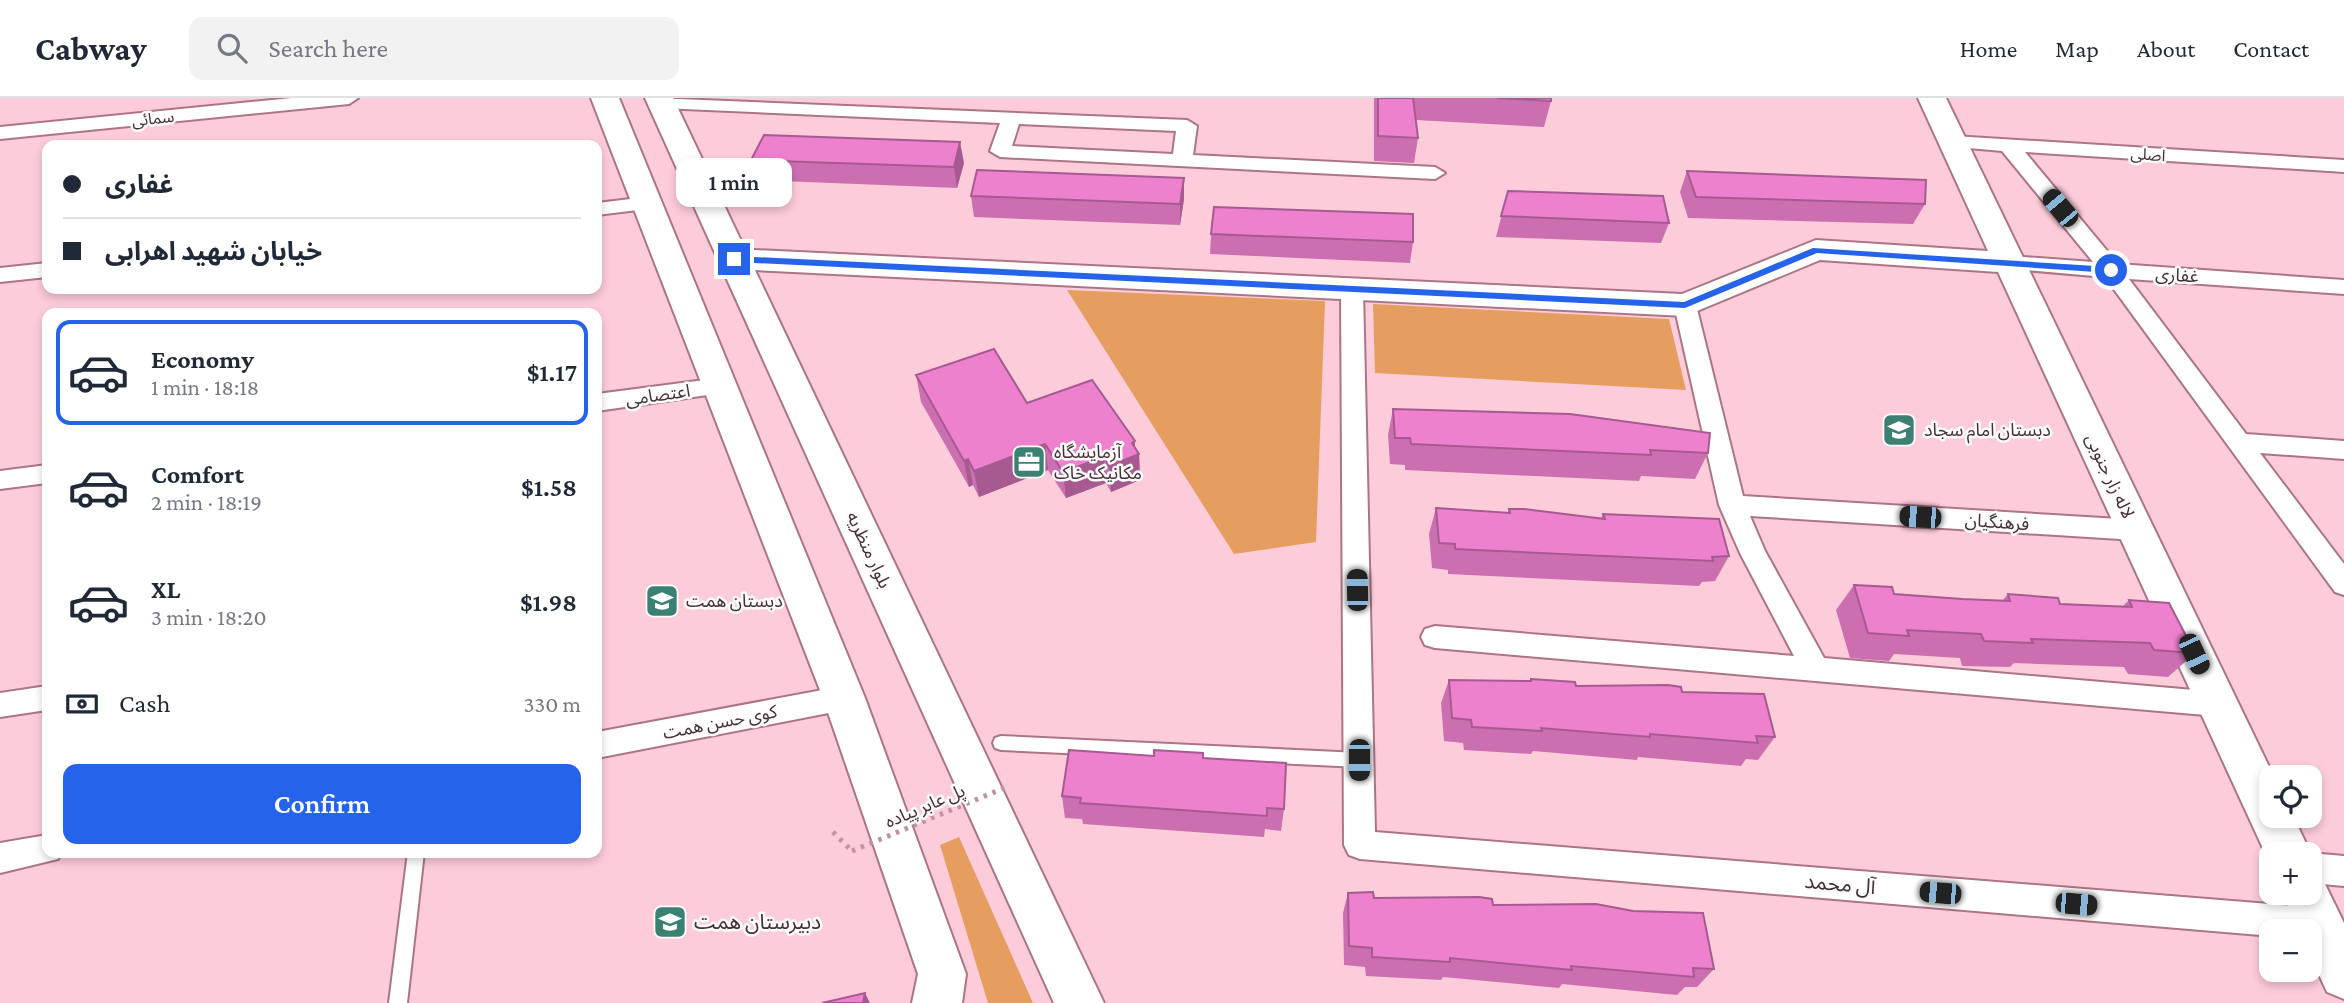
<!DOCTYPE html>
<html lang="en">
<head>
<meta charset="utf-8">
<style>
  :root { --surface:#fff; --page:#f2f2f3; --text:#1f2937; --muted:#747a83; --line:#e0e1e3; --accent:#2563eb }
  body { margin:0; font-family:"Crimson Pro","Noto Sans Arabic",serif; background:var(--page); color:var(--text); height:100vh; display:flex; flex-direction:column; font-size:26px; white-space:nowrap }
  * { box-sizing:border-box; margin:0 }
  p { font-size:23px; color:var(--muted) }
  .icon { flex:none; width:38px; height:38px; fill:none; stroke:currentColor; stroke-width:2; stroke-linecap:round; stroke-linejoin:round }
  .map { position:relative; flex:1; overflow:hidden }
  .side { position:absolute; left:42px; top:210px; width:560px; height:550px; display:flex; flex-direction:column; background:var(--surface); border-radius:14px; box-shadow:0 4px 10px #0003 }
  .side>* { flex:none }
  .banner { position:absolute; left:42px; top:42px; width:560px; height:154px; border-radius:14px; box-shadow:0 4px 10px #0003; display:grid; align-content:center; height:154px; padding:0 21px; background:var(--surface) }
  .controls { position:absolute; left:2259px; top:667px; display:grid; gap:14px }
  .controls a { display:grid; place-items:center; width:63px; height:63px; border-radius:14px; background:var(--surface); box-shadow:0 4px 10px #0003; font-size:35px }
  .end { position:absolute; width:32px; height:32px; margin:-16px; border:9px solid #2563eb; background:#fff; box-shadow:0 0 0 4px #fff }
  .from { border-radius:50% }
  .bubble { position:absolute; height:49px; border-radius:14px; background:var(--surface); box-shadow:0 4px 10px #0003; font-size:23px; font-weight:600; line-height:49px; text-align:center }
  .car { position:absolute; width:21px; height:42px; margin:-21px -10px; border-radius:9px; box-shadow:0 0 5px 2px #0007; background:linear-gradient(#222 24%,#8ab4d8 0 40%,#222 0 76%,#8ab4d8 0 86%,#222 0) }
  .banner b { display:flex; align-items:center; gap:24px; height:66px; font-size:26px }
  .banner b+b { border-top:2px solid var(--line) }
  .banner i { width:18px; height:18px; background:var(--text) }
  ul { padding:12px 0 0; list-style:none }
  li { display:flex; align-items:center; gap:21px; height:105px; margin:0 14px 10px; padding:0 7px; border:4px solid transparent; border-radius:14px }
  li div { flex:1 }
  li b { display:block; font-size:26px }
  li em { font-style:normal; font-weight:600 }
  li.active { border-color:var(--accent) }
  li>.icon { width:63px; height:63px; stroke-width:1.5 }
  .pay { display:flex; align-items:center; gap:18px; height:77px; padding:0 21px; font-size:26px }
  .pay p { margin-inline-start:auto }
  .cta { display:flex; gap:14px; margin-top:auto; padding:14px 21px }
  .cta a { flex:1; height:80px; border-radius:14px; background:var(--accent); color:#fff; font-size:28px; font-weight:600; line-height:80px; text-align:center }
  header { display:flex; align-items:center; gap:42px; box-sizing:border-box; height:98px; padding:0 35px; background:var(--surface); border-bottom:2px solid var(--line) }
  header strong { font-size:33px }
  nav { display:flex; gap:38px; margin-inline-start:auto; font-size:24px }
  .search { width:490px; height:63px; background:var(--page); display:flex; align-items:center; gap:18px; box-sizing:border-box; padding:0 24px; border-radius:14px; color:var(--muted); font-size:26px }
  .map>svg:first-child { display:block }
</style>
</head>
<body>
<header>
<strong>Cabway</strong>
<div class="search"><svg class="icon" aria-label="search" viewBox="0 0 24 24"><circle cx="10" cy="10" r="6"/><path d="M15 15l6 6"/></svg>Search here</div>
<nav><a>Home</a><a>Map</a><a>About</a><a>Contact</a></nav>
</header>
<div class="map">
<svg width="2344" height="905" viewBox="0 0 2344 905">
  <rect width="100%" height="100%" fill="#fdccda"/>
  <path fill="#e69d60" d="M1067 192 1325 203 1316 444 1234 456Z
    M1373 206 1669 221 1686 292 1375 275Z
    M959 739 1033 905H988L940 747Z"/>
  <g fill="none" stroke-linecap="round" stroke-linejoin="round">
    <defs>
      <path id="lane" d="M1001 638 1359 655 1365 657 1367 662 1365 667 1359 669 1001 652 995 650 993 645 995 640Z
        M408 754H424L407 905H389Z"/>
      <path id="street" d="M292 0H358L349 6 0 41V29Z
        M654 0 1187 22 1197 28 1193 57 1435 69 1445 75 1435 81 1000 59 990 53 1000 25 661 10 654 8 651 4ZM1019 26 1176 33 1173 56 1012 48Z
        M1953 38 2344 62V74L2025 54 2118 166 2344 182V196L2129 181 2246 336 2344 343V361L2260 355 2344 466V497L2335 494 2105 179 2002 170 1999 165 2010 158 2093 164 2002 53 1946 48 1943 44Z
        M647 99 654 100 657 105 654 110 597 117V105Z
        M47 165V179L0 184V170Z
        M1352 184 1360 186 1363 191 1375 734 2320 810 2331 815 2336 826 2331 837 2320 842 2310 841V833H2272V838L1360 761 1349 757 1344 747 1341 191 1344 186Z
        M1685 200 1693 202 1696 207 1743 398 2136 422 2145 425 2149 432 2145 439 2136 442 1750 418 1765 453 1824 560 2217 594 2227 597 2231 606 2227 615 2217 618 1435 550 1425 547 1421 539 1425 531 1435 528 1794 558 1740 455 1719 407 1674 207 1677 202Z
        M720 280 728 282 732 288 728 294 597 313V296Z
        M47 367V385L0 391V373Z
        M47 588V612L0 619V595Z
        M844 588 854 591 858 600 854 609 844 612 597 660V634Z
        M47 737V754H61L58 761 0 775V745Z
        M2310 755 2344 758V788L2310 785Z"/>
      <path id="secondary" d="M1918 0H1946L2274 679H2272V718H2293L2311 756 2310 758 2272 756V770L1998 174 1820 162 1685 218 734 171 723 168 718 161 723 154 734 151 1682 196 1816 142 1988 153Z
        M2310 774 2321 778 2344 825V901L2327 894 2310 857V833H2299L2282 794H2310Z"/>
      <path id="primary" d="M591 0H619L865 600 966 876 962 905H912L918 876 823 600Z
        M645 0H673L1104 905H1054Z"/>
    </defs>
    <use href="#lane" stroke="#ac7586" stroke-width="4"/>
    <use href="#street" stroke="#ac7586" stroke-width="4"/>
    <use href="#secondary" stroke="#ac7586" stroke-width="4"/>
    <use href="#primary" stroke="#ac7586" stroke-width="4"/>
    <path stroke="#bd95a0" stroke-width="5" stroke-dasharray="3.5 6" stroke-linecap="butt" d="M833 734 852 753"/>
    <use href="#lane" fill="#fff" fill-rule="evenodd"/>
    <use href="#street" fill="#fff" fill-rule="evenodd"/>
    <use href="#secondary" fill="#fff" fill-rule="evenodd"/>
    <use href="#primary" fill="#fff" fill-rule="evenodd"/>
    <path stroke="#bd95a0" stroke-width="5" stroke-dasharray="3.5 6" stroke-linecap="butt" d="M852 753 1009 688"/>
  </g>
  <path fill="#cc6fb0" d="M1374 0H1551V3L1544 29 1416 22 1418 40 1414 65 1374 63Z
    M751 62 964 65 957 90 757 82Z
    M1687 73 1925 106 1913 126 1688 120 1680 94Z
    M1184 80V101L1180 127 974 119 971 98Z
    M1508 93 1669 125 1661 145 1496 139Z
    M1211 136 1413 144 1410 165 1210 156Z
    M916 277 1027 305 1135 350 1139 356 1140 382 1111 394 1106 385 1066 400 1048 372 979 399 973 387 969 389 921 304Z
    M1393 311 1708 355 1695 381 1641 378 1639 383 1405 372V367L1390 366 1388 337Z
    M1436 410 1508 415 1509 411 1601 420 1603 416 1729 458 1715 483 1702 484 1699 488 1448 476V472L1432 470 1429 436Z
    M1854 487 1894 496 1962 501 2002 503 2008 496 2060 506 2122 509 2129 502 2195 555 2168 579 2128 576 2124 569 2014 565 2010 569 1962 568 1960 560 1894 556 1889 563 1850 560 1836 512Z
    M1531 581 1576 588 1682 594 1775 639 1758 662 1746 661 1741 668 1638 659 1637 662 1533 653 1531 656 1464 652 1463 645 1444 643 1441 605 1449 582 1530 583Z
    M1203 660 1284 711 1281 733 1265 731 1264 739 1083 726 1082 721 1065 720 1062 698Z
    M1348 795 1374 800 1493 807 1714 871 1697 889H1685L1677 897 1562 886 1559 890 1443 879 1441 882 1366 878 1365 869 1344 867 1343 815Z"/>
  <path fill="#a65a90" d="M960 44 964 65 957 90 954 69Z
    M1184 80V101L1180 127V106Z
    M1135 343V357L1139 356 1140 382 1111 394 1109 368Z
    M1045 346 1048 372 979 399 974 373Z
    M1104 359 1106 385 1066 400 1063 374Z
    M968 361 973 387 969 389 964 363Z
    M865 895 870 905H863Z"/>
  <path fill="#ed81cd" stroke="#a65a90" stroke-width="2" d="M1378 0H1413L1418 40 1378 38Z
    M1497 0H1551V3Z
    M764 37 960 44 954 69 751 62Z
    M977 72 1184 80 1180 106 971 98Z
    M1687 73 1926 82 1925 106 1696 99Z
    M1508 93 1663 98 1669 125 1501 118Z
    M1214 109 1413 116V144L1211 136Z
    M994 251 1027 305 1092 282 1135 343 1132 345 1139 356 1109 368 1104 359 1063 374 1045 346 974 373 968 361 964 363 916 277Z
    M1393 311 1570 316 1710 335 1708 355 1650 352 1651 357 1411 346 1410 340H1395Z
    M1436 410 1510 415 1509 411H1524L1605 421 1603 416 1719 421 1729 458 1712 459 1713 463 1455 451V446L1439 445Z
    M1854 487 1892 489 1894 496 1962 501 2010 503 2008 496 2058 500 2060 506 2132 509 2129 502 2169 505 2195 555 2154 552 2150 545 2031 541 2033 545 1984 543 1981 536 1907 532 1909 538 1868 535Z
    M1531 581 1575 584 1576 588 1668 587 1681 589 1682 594 1764 596 1775 639 1756 638 1758 645 1650 636V639L1541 630 1542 633 1472 629 1471 622 1452 620 1449 582 1531 583Z
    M1069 652 1154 658V652L1203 655V660L1286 665 1284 711 1267 710V718L1080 705 1081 700 1062 698Z
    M1373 794 1374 800 1479 799 1492 801 1493 807 1596 806 1633 813 1703 815 1714 871 1693 870 1694 879 1571 868 1572 872 1450 860V864L1372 859V850L1349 848 1348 795Z
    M865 895 863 905H822Z"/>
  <path fill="#2563eb" d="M1813 150 2111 169 2116 172 2111 175 1817 155 1685 210 734 164 729 161 734 158 1684 204Z"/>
  <defs>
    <symbol id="school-square" viewBox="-11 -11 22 22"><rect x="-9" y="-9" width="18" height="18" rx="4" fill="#3c8073" stroke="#fcfcfc"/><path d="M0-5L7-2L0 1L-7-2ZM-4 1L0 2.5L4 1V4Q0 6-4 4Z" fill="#fff"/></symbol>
    <symbol id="office-square" viewBox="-11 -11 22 22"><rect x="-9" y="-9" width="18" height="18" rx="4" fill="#3c8073" stroke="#fcfcfc"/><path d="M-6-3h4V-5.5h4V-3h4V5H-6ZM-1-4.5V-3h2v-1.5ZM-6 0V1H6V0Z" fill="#fff"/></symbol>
  </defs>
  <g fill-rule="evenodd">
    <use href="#school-square" x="1880" y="313" width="38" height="38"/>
    <use href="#office-square" x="1010" y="345" width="38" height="38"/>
    <use href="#school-square" x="643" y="484" width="38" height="38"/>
    <use href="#school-square" x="651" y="805" width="38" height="38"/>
  </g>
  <g text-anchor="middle" stroke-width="5" stroke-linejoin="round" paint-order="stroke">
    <g font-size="16" fill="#452e35" stroke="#fcfcfc">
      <text transform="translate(153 20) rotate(-6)" y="6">سمائی</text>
      <text transform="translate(2148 56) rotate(4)" y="6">اصلی</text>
    </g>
    <g font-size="18" fill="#452e35" stroke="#fcfcfc">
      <text transform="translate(2177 177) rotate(4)" y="6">غفاری</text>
      <text transform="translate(658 297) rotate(-8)" y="6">اعتصامی</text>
      <text transform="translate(2110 378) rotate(65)" y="6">لاله زار جنوبی</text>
      <text transform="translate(1997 424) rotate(4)" y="6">فرهنگیان</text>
      <text transform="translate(869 452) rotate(65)" y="6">بلوار منظریه</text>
      <text transform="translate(720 624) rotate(-11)" y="6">کوی حسن همت</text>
      <text transform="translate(925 708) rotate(-23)" y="6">پل عابر پیاده</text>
    </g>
    <g font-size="18" fill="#452e35" stroke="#fcfcfc" text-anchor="start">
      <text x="1924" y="338">دبستان امام سجاد</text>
      <text x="1054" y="360">آزمایشگاه<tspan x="1054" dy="21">مکانیک خاک</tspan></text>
      <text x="686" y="509">دبستان همت</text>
    </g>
    <g font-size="21" fill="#452e35" stroke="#fcfcfc">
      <text transform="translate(1840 786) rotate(5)" y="7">آل محمد</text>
    </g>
    <g font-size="21" fill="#452e35" stroke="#fcfcfc" text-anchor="start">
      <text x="694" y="831">دبیرستان همت</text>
    </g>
  </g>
</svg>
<div class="controls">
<a><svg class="icon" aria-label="locate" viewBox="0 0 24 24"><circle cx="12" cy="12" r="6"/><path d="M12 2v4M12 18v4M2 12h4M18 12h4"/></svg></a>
<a>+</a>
<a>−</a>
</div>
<i class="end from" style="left:2111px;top:172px"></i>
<i class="end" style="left:734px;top:161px"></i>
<div class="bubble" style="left:676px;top:60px;width:116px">1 min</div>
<i class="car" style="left:2060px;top:110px;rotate:320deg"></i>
<i class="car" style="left:1920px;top:419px;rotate:274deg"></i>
<i class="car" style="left:1357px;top:492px;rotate:359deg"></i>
<i class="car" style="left:2194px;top:556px;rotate:155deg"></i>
<i class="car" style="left:1359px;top:662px;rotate:180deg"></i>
<i class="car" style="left:1940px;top:795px;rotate:275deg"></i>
<i class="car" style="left:2076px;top:806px;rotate:95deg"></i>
<div class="banner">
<b><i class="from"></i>غفاری</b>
<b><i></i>خیابان شهید اهرابی</b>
</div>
<section class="side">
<ul>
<li class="active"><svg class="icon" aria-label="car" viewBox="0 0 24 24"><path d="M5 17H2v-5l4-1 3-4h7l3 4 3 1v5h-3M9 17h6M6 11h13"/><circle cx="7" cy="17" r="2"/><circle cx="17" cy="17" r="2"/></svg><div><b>Economy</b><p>1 min · 18:18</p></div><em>$1.17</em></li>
<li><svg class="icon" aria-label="car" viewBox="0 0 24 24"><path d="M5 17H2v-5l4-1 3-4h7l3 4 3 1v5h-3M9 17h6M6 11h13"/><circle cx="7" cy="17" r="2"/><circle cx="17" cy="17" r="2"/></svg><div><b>Comfort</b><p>2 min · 18:19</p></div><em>$1.58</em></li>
<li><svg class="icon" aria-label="car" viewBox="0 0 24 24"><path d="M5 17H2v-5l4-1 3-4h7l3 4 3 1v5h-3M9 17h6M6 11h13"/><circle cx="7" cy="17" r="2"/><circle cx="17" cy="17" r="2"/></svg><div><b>XL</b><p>3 min · 18:20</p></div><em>$1.98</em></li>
</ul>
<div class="pay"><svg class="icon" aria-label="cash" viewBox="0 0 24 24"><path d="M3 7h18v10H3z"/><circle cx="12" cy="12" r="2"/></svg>Cash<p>330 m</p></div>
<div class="cta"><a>Confirm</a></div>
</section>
</div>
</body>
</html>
